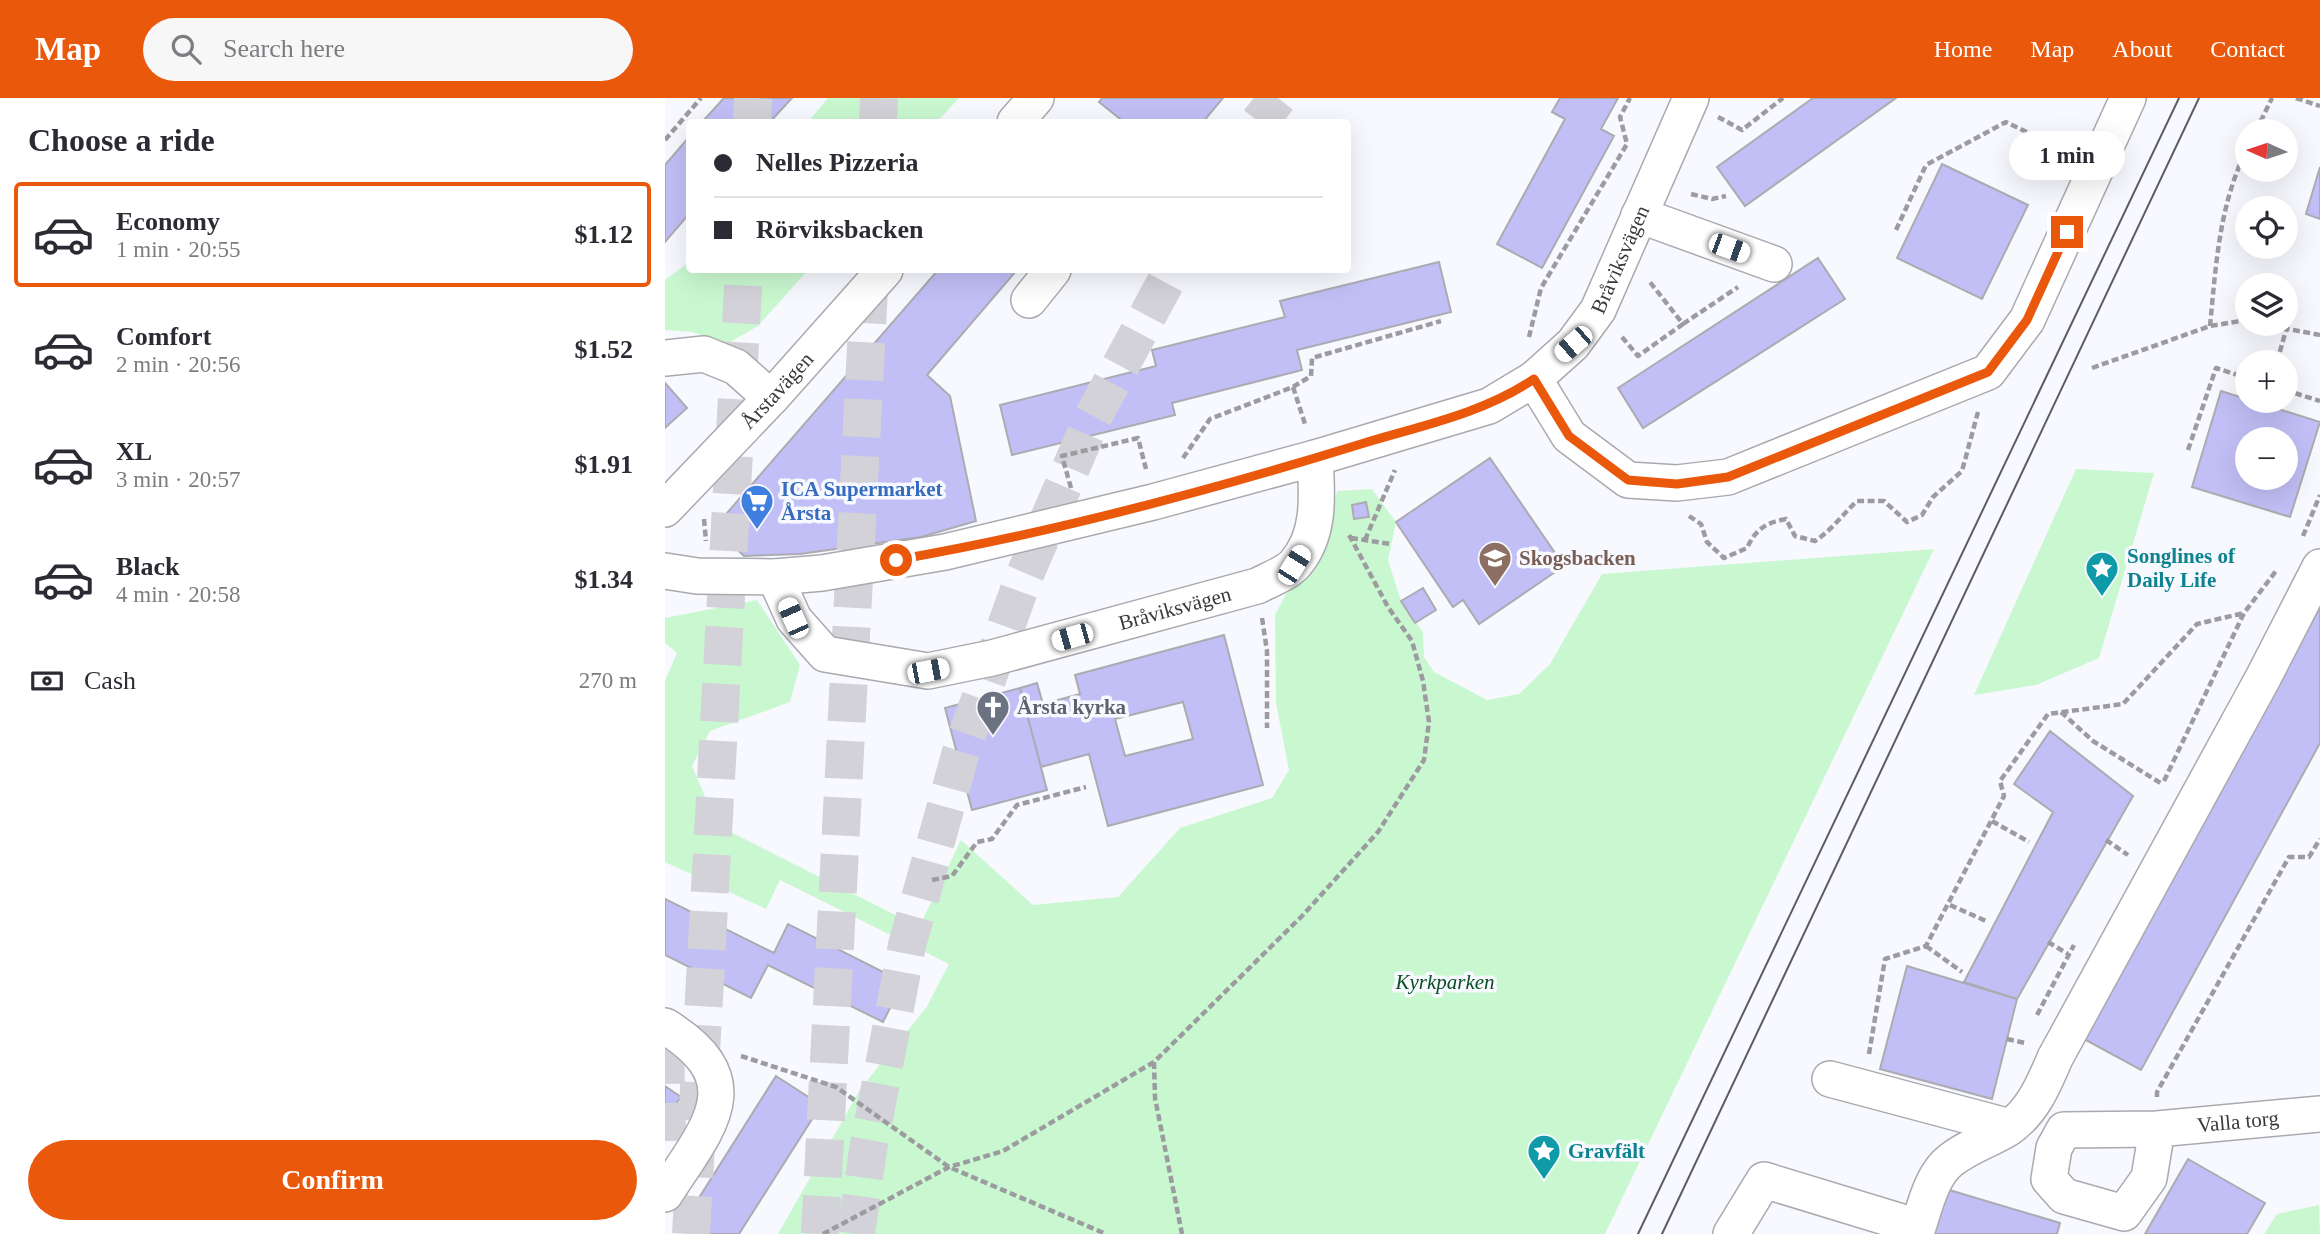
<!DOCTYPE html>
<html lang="en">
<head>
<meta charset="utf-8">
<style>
  :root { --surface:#fff; --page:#f7f7f7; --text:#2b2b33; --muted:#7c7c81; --line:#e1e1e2; --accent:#ea580c }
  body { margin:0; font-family:Georgia,serif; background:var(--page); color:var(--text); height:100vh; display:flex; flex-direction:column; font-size:26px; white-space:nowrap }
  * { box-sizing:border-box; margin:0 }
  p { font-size:23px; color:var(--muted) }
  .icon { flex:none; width:38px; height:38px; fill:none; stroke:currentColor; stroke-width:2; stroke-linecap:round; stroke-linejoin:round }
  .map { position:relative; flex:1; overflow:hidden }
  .panel { display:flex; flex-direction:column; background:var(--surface); width:665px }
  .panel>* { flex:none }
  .guide { position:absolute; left:21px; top:21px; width:665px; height:154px; border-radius:7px; box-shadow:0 7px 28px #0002; display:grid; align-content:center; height:154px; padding:0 28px; background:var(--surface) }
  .needle { width:46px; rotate:273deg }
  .buttons { position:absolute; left:1570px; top:21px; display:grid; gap:14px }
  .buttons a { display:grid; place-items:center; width:63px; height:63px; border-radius:50%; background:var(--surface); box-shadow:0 7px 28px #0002; font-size:35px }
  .end { position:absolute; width:32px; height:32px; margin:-16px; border:9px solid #ea580c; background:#fff; box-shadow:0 0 0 4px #fff }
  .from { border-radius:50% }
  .bubble { position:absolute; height:49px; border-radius:24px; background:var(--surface); box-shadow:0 7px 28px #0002; font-size:23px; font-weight:600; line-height:49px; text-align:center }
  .car { position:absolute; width:21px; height:42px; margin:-21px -10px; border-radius:9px; box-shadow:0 0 5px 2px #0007; background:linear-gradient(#fff 24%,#345 0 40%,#fff 0 76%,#345 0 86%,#fff 0) }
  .guide b { display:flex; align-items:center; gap:24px; height:66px; font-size:26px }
  .guide b+b { border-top:2px solid var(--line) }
  .guide i { width:18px; height:18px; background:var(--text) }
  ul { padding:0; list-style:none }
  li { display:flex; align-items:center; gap:21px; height:105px; margin:0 14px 10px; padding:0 14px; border:4px solid transparent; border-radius:7px }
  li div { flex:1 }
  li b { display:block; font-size:26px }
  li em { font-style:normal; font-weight:600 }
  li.current { border-color:var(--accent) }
  li>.icon { width:63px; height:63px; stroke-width:1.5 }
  h2 { padding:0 28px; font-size:32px; line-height:84px }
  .pay { display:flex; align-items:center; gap:18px; height:77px; padding:0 28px; font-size:26px }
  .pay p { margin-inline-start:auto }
  .cta { display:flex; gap:14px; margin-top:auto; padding:14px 28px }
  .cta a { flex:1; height:80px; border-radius:42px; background:var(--accent); color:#fff; font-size:28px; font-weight:600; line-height:80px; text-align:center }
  header { display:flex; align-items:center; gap:42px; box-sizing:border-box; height:98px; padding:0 35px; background:var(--accent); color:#fff }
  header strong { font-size:33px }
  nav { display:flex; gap:38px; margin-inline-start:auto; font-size:24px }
  .search { width:490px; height:63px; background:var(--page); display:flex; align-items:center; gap:18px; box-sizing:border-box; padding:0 24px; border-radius:38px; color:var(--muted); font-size:26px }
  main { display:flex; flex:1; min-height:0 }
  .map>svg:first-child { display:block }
</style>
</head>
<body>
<header>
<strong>Map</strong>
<div class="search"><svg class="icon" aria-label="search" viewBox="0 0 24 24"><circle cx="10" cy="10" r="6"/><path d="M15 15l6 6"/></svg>Search here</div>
<nav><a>Home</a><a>Map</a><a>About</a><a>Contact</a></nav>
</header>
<main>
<section class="panel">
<h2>Choose a ride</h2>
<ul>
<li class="current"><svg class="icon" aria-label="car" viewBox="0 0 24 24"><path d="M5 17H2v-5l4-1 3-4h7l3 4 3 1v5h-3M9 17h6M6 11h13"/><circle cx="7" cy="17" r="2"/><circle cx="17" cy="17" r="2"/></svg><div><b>Economy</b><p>1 min · 20:55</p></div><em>$1.12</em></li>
<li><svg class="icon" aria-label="car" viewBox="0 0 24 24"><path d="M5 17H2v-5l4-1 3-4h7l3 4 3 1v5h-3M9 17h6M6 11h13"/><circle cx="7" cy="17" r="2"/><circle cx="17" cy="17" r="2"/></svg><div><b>Comfort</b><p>2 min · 20:56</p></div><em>$1.52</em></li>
<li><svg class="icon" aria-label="car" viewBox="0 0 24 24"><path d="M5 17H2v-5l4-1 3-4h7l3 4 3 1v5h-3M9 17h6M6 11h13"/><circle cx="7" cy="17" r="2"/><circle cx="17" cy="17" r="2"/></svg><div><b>XL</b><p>3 min · 20:57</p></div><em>$1.91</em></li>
<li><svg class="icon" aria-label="car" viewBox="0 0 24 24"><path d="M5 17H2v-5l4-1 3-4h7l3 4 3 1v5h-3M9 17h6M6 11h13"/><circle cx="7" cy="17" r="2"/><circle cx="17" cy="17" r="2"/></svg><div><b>Black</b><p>4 min · 20:58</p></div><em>$1.34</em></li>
</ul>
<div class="pay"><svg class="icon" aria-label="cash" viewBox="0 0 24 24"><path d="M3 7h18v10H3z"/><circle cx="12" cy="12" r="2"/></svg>Cash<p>270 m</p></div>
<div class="cta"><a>Confirm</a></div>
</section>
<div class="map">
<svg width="1655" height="1136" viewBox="0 0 1655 1136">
  <rect width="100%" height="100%" fill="#f8f8ff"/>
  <path fill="#c9f8d0" d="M163 0H294L272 24H143Z
    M24 164V172H143L93 228 63 245 27 234 0 232V182Z
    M1411 371 1489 375 1434 560 1371 587 1309 597Z
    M707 391 731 424 723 462 736 503 758 534 759 559 769 574 822 602 854 596 885 566 937 476 1269 451 940 1136H113L196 990 261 910 284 866 115 782 101 811 0 764V583L12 555 0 545V520L92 502 135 567 125 604 45 633 27 668 52 727 254 829 296 742 368 807 453 799 515 730 607 700 624 672 611 605 610 517 621 496 638 480 662 438 672 393Z
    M1654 1107 1655 1136H1599L1612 1116Z"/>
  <path fill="#c1bff6" stroke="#ababb1" stroke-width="2" fill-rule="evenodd" d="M59 0H127L105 24H37Z
    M437 0H558L538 24H459L434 4Z
    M895 0H953L936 31 949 38 877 170 832 146 900 21 887 14Z
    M1148 0H1231L1080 108 1052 69Z
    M24 39V116L0 144V67Z
    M1277 66 1363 107 1317 201 1232 160Z
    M1655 69V121L1641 116Z
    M1153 160 1180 201 978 330 953 290Z
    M774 164 786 214 632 252 637 272 507 305 510 317 347 357 335 307 491 268 487 252 620 219 615 203Z
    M273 172H352L262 277 285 298 311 423 256 439 135 456 79 458 49 430Z
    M0 285 22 310 0 330Z
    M1556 293 1655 324 1625 419 1527 389ZM1582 341H1620V380H1582Z
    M825 360 899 468 814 526 798 502 788 509 731 424Z
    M701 404 704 419 689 421 687 407Z
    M758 490 771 512 750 525 736 503Z
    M1655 509V645L1476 972 1419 941Z
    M559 537 598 687 443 728 424 656 376 669 355 590 372 585 378 606 415 596 410 577ZM518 604 528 641 460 658 450 621Z
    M355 590 382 692 307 712 280 610Z
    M1385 633 1468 698 1352 901 1299 884 1388 714 1349 686Z
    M0 801 109 855 123 826 238 884 218 924 103 867 86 900 0 857Z
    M1242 868 1352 901 1327 1001 1215 971Z
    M111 978 156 1007 74 1136H41L20 1122Z
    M0 988 16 999 0 1022Z
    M1523 1061 1600 1105 1582 1136H1480Z
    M1281 1091 1395 1125 1392 1136H1268Z"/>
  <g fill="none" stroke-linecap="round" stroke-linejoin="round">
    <path stroke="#d2d2d8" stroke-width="38" stroke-dasharray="38 19" stroke-linecap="butt" d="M87 24 88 0
      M213 24 214 0
      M594 24 613 0
      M0 948 4 1114
      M26 1136 79 172
      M155 1136 205 172
      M191 1136 203 1052 242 847 296 654 358 481 427 321 507 172"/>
    <defs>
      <g id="minor">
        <path d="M350 24 371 0"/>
        <path d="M974 117 1109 166"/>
        <path d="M364 202 388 172"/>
        <path d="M0 260 39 256 71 269 106 300"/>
        <path d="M869 281 904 338 963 382 1012 385 1063 379 1323 274 1362 222 1463 0"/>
        <path id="s1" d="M0 411 106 300 220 172"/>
        <path id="s2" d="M0 473 32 478 110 479 157 475 280 454 488 404 650 360 824 308 869 281 908 246 933 212 1026 0"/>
        <path id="s3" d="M110 479 129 521 160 556 263 573 327 560 592 488C604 482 622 475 630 466 656 436 652 397 650 360"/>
        <path d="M0 928C89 983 43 1029 0 1096"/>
        <path d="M1165 981 1345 1029"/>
        <path id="s4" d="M1492 1031 1484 1080 1459 1115 1399 1098 1384 1081 1389 1050 1399 1032 1492 1031 1655 1016"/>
        <path d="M1066 1136 1099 1082 1253 1129C1260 1108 1267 1076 1286 1062 1302 1049 1324 1042 1342 1031 1367 1015 1379 986 1390 960L1598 580 1655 469"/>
      </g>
    </defs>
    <use href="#minor" stroke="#a9a9af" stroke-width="38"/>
    <path stroke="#9b9ba0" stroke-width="4.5" stroke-dasharray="7 3.5" stroke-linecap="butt" d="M1631 0 1655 8
      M1053 19 1077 32 1118 0
      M1591 33 1607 0
      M0 42 36 0
      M1026 96 1047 101 1061 98
      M1231 132 1261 67 1341 24 1403 54
      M1018 226 1073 189
      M1597 226 1655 237
      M1545 228C1551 167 1554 107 1582 51
      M864 239 876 190 962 46 955 19 965 0
      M957 239 973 258 1018 226 984 183
      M1612 264 1621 232
      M1427 270 1545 228 1582 222
      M628 289 641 329
      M1620 292 1655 303
      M1523 352 1551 270 1582 280
      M518 360 545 321 628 289 646 278 647 260 776 223
      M406 390 397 358 473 340 481 371
      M1024 418 1036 426 1042 444 1059 460 1082 450C1091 431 1100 425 1121 421L1130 438 1150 443C1167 432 1178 416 1192 403H1219L1242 424 1257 417 1268 399 1297 373 1313 314
      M39 421 41 443
      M1638 438 1655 397
      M686 440 726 446
      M700 442 730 372
      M597 520 602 553V630
      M1396 614 1428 643 1497 686
      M1499 683 1579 515 1611 473
      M1327 723 1364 744
      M1441 742 1463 757
      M267 782 287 778 312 744 327 741 352 707 421 689
      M1285 807 1321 823
      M1383 844 1403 856
      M1261 848 1297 874
      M1372 917 1409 847
      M1342 941 1360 945
      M1204 956 1220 861 1261 848 1339 698 1335 683 1383 616 1458 606 1532 526 1579 515
      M76 958 171 989 284 1069 441 1136
      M489 964 490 1000 517 1136
      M1492 999V994L1624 759H1644L1655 741
      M158 1136 284 1069 338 1053 489 964 637 818 713 734 759 662 764 624 758 583 747 543 723 509 683 435"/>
    <use href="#minor" stroke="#fff" stroke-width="35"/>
    <path stroke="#5d5d60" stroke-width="2" d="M973 1136 1514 0
      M997 1136 1534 0"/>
  </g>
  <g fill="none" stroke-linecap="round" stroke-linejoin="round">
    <path stroke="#ea580c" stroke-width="9" d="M231 462C387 435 544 393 696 346 755 328 817 316 869 281L904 338 963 382 1012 386 1063 379 1323 274 1362 222 1402 134"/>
  </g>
  <defs>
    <symbol id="supermarket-pin" viewBox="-11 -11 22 30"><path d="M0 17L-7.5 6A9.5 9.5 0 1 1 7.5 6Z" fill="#3f7fe0" stroke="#f8f8ff"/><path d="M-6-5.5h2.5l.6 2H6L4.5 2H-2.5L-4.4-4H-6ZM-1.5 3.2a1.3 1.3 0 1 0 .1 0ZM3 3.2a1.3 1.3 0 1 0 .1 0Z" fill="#fff"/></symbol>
    <symbol id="school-pin" viewBox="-11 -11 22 30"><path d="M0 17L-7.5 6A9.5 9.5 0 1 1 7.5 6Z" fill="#8d6e63" stroke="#f8f8ff"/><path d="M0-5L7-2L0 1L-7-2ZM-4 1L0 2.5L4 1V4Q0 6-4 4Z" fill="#fff"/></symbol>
    <symbol id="sight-pin" viewBox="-11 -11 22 30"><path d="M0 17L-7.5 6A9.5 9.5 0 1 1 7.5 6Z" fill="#0f9aa8" stroke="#f8f8ff"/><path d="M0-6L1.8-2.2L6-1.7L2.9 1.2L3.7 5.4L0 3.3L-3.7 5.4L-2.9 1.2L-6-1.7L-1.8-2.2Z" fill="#fff"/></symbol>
    <symbol id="church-pin" viewBox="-11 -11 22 30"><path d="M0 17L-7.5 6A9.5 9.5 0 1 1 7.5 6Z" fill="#6b7280" stroke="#f8f8ff"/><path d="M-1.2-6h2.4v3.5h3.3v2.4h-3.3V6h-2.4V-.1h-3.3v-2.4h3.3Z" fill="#fff"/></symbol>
  </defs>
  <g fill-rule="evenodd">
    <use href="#supermarket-pin" x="73" y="384" width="38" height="52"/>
    <use href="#school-pin" x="811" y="441" width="38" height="52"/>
    <use href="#sight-pin" x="1418" y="451" width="38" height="52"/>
    <use href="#church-pin" x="309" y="590" width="38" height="52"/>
    <use href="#sight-pin" x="860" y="1034" width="38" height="52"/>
  </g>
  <g text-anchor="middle" stroke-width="7" stroke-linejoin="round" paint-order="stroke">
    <g font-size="21" fill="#39393b" stroke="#f8f8ff">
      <text dy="7" stroke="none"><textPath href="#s2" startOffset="1048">Bråviksvägen</textPath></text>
      <text dy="7" stroke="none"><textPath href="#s1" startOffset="163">Årstavägen</textPath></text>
      <text dy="7" stroke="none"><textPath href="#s3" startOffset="452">Bråviksvägen</textPath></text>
      <text dy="7" stroke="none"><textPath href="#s4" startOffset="404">Valla torg</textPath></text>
    </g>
    <g font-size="21" font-weight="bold" fill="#366cbe" stroke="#f8f8ff" text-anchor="start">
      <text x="116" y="398">ICA Supermarket<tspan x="116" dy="24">Årsta</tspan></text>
    </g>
    <g font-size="21" font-weight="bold" fill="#0d838f" stroke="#f8f8ff" text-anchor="start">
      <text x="1462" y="465">Songlines of<tspan x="1462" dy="24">Daily Life</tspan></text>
      <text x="903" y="1060">Gravfält</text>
    </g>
    <g font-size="21" font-weight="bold" fill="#785e54" stroke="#f8f8ff" text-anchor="start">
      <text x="854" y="467">Skogsbacken</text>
    </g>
    <g font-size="21" font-weight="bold" fill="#5b616d" stroke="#f8f8ff" text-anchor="start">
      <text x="352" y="616">Årsta kyrka</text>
    </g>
    <g font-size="21" font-style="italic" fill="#074f21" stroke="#f8f8ff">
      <text x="780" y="891">Kyrkparken</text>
    </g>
  </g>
</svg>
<div class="buttons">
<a><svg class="needle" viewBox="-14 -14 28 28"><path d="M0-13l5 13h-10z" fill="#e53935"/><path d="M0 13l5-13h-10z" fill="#7c7c81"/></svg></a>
<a><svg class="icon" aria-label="locate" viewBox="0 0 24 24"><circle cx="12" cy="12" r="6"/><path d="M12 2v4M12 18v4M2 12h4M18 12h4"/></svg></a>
<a><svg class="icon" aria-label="layers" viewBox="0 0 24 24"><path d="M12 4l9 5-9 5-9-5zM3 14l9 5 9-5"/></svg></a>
<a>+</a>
<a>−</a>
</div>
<i class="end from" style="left:231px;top:462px"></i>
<i class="end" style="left:1402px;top:134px"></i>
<div class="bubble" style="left:1344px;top:33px;width:116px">1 min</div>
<i class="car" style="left:1064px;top:150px;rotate:110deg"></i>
<i class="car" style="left:908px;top:246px;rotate:229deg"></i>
<i class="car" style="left:629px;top:467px;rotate:32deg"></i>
<i class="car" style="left:128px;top:520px;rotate:336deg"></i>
<i class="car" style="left:407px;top:539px;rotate:254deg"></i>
<i class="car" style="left:263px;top:573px;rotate:79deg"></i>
<div class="guide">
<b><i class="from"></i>Nelles Pizzeria</b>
<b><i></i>Rörviksbacken</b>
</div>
</div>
</main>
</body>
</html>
